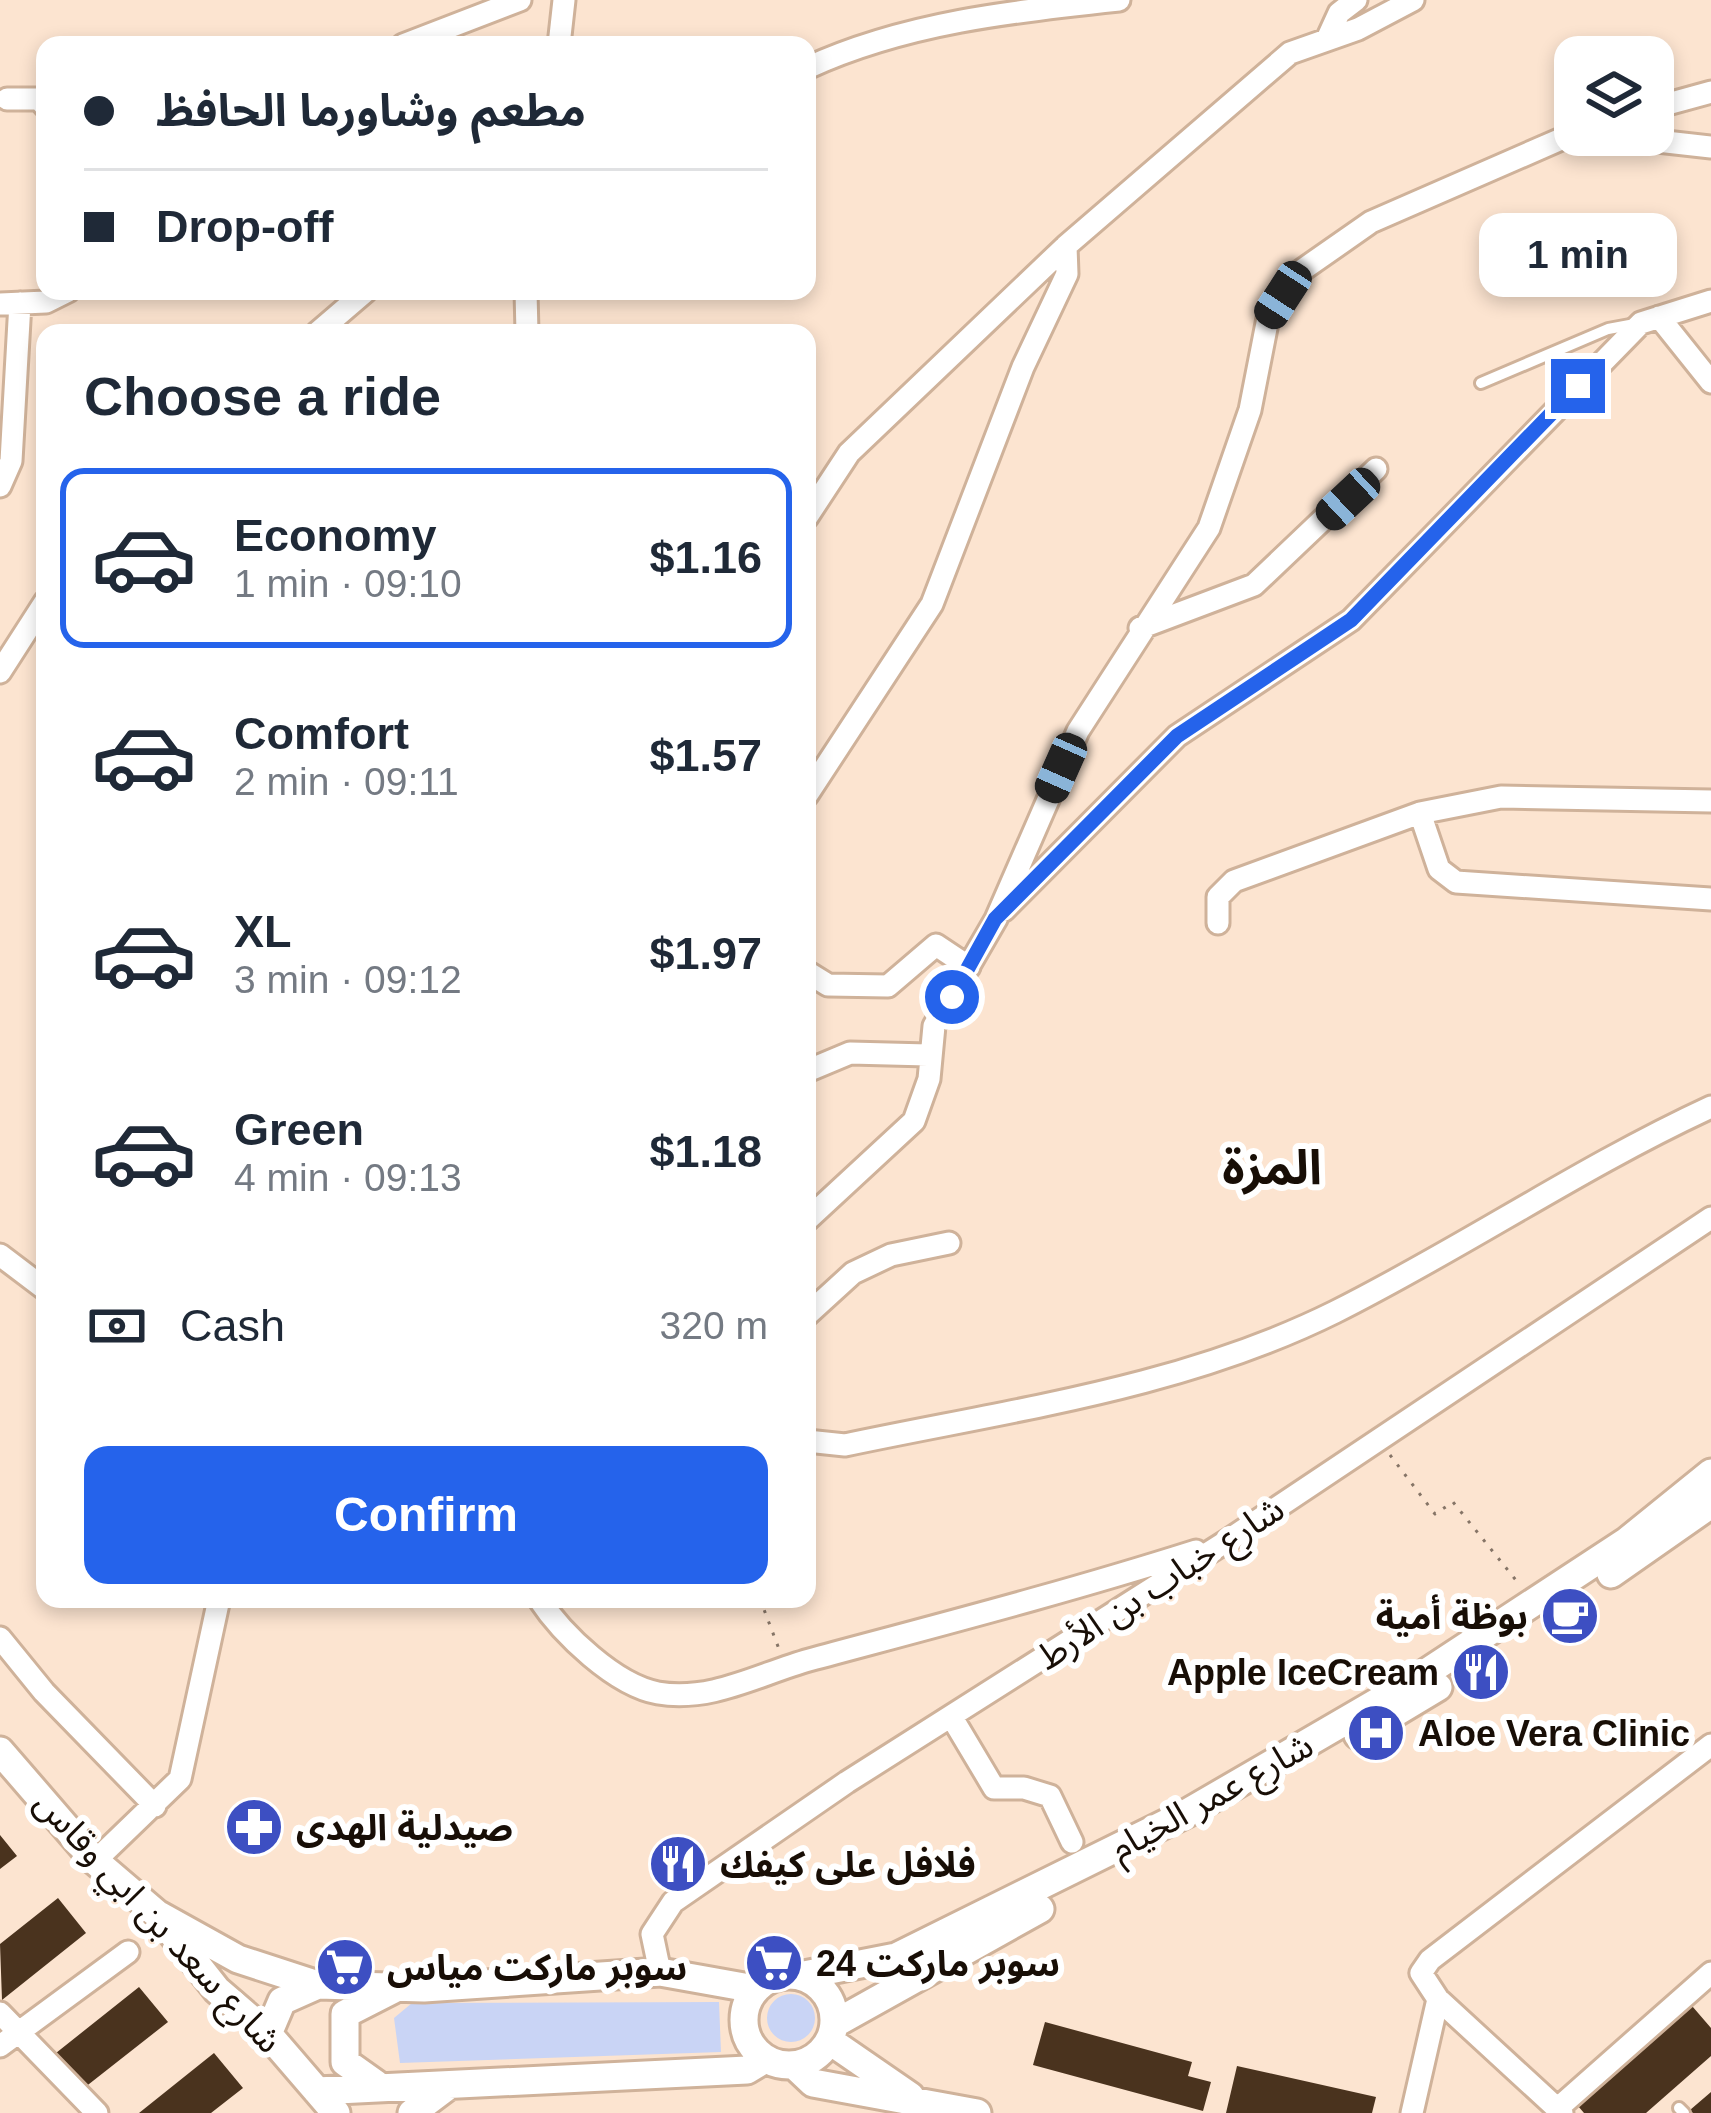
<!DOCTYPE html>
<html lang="en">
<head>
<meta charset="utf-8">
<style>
  :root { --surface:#fff; --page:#f2f2f3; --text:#1f2937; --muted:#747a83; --line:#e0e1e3; --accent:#2563eb }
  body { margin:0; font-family:Arial,"Noto Sans Arabic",sans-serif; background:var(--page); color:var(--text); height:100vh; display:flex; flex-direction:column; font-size:45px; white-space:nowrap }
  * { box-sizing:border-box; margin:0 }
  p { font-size:39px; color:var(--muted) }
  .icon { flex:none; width:66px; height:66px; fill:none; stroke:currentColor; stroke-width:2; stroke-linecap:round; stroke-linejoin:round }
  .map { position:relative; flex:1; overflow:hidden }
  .side { position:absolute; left:36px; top:324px; width:780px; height:1284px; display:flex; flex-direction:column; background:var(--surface); border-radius:24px; box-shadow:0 6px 18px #0003 }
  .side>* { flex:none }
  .guide { position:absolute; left:36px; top:36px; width:780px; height:264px; border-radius:24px; box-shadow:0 6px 18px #0003; display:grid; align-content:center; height:264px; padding:0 48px; background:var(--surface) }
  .controls { position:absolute; left:1554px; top:36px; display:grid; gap:24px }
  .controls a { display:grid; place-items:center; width:120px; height:120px; border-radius:24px; background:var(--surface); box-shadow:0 6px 18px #0003; font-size:60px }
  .end { position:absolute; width:54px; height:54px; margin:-27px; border:15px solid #2563eb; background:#fff; box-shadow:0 0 0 6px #fff }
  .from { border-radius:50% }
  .bubble { position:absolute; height:84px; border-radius:24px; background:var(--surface); box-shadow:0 6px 18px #0003; font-size:39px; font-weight:700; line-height:84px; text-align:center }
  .car { position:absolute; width:36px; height:72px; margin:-36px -18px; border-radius:15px; box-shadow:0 0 9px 3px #0007; background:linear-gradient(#222 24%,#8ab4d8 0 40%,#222 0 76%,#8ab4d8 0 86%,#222 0) }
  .guide b { display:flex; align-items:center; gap:42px; height:114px; font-size:45px }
  .guide b+b { border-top:3px solid var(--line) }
  .guide i { width:30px; height:30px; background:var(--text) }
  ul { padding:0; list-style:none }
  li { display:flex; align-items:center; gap:36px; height:180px; margin:0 24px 18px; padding:0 24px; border:6px solid transparent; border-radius:24px }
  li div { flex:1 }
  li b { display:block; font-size:45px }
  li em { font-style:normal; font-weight:700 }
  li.selected { border-color:var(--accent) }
  li>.icon { width:108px; height:108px; stroke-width:1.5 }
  h2 { padding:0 48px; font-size:54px; line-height:144px }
  .pay { display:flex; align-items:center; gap:30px; height:132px; padding:0 48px; font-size:45px }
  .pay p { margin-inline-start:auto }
  .button { display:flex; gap:24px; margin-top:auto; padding:24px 48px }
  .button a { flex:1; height:138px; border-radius:24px; background:var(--accent); color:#fff; font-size:48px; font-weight:700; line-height:138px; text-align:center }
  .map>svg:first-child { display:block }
</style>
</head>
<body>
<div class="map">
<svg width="1711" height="2113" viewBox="0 0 1711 2113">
  <rect width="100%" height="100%" fill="#fce4d0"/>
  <path fill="#c9d4f5" d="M767 2018a24 24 0 1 1 48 0a24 24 0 1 1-48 0Z
    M719 2002 721 2052 400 2063 394 2018 412 2003Z"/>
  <path fill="#4a331e" d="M0 1835 17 1856 0 1869Z
    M58 1898 86 1933 2 2000 0 1944Z
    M139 1987 168 2022 84 2088 56 2053Z
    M1686 1999 1711 2028V2056L1646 2113H1584L1572 2099Z
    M1045 2022 1192 2062 1188 2076 1211 2082 1203 2111 1033 2065Z
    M214 2053 243 2088 211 2113H139Z
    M1237 2066 1376 2097 1372 2113H1226Z
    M1711 2092V2113H1693L1690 2110Z"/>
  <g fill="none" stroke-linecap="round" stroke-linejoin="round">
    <defs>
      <path id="service" d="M1481 383 1608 329 1635 324
        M1679 2108 1684 2113"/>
      <path id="minor" d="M1328 37 1339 13 1356 0
        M403 45 520 0
        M559 45 564 0
        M807 68C904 23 1014 11 1119 0
        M7 99H39L45 106
        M1653 108 1711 92
        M1604 135 1711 147
        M526 291 527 333
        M0 304 46 302 68 291
        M1659 317 1711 382
        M317 333 366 291
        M0 486 11 461 20 303
        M807 517 849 453 1066 246 1290 53 1358 29 1413 0
        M1140 628 1254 585 1376 469
        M0 672 45 602
        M807 795 932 604 1023 367 1067 274 1066 246
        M1420 813 1439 869 1456 882 1711 899
        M1004 910 1177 736 1351 620 1641 323 1711 301
        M1218 923V897L1234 881 1420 813 1501 797 1711 801
        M807 972 828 985 888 986 936 945 969 967
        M807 1071 850 1053 928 1055
        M807 1220 914 1121 929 1079 934 1026 996 919 1078 731 1209 528 1250 410 1268 318 1298 273 1371 222 1575 133
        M0 1255 45 1289
        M807 1315 853 1273 891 1255 949 1243
        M807 1441 845 1445C1010 1410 1182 1388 1335 1312 1463 1248 1581 1167 1711 1107
        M539 1599C562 1634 615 1685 658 1693 712 1702 759 1674 809 1660 939 1625 1067 1592 1196 1551
        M0 1638 44 1692 155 1806
        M951 1716 994 1788H1024L1050 1796 1072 1842
        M95 1861 180 1779 219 1599
        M660 1972 652 1934 673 1902 847 1782 1227 1541 1711 1218
        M0 2013 97 2113
        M0 2046 128 1952
        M1558 2108 1711 1973
        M1412 2113 1438 1999
        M1562 2113 1438 1999 1421 1973 1430 1960 1711 1745"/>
      <path id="tertiary" d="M1611 1574 1711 1504
        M1358 1735 1438 1687
        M0 1751 95 1861 157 1914 217 1990 268 2034 336 2113
        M157 1914 238 1959 318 1985 424 1988 660 1972 755 1989
        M744 2020a45 45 0 1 1 90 0a45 45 0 1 1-90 0Z
        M799 1976 896 1957 1187 1813 1412 1682 1627 1541 1711 1473
        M834 2024 1040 1909
        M268 2034 282 2001 318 1985
        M830 2041 910 2096
        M795 2066 813 2083 977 2113
        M376 2084 345 2062V2014L392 1990
        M317 2091 747 2070 765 2059
        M412 2113 448 2086"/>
    </defs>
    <use href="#service" stroke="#cfb29a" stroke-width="16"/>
    <use href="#minor" stroke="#cfb29a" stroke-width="27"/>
    <use href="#tertiary" stroke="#cfb29a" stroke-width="33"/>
    <path stroke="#857466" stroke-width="3" stroke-dasharray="3 9" stroke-linecap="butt" d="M1390 1455 1435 1514 1453 1502 1519 1584
      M760 1599 779 1649"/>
    <use href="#service" stroke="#fff" stroke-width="10"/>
    <use href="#minor" stroke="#fff" stroke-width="21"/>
    <use href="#tertiary" stroke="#fff" stroke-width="27"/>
  </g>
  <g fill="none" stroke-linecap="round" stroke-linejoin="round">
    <path stroke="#2563eb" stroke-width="15" d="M952 997 995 919 1177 736 1351 620 1578 386"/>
  </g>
  <defs>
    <symbol id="cafe-disc" viewBox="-11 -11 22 22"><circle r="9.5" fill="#3d4fc2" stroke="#fff"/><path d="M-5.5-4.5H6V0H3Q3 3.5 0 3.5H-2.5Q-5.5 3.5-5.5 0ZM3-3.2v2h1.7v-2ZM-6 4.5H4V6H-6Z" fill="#fff"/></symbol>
    <symbol id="restaurant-disc" viewBox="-11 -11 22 22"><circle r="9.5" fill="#3d4fc2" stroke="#fff"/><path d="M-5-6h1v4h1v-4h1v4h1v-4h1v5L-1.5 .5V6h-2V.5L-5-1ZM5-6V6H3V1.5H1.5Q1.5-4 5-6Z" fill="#fff"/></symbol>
    <symbol id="hospital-disc" viewBox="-11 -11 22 22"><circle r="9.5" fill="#3d4fc2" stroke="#fff"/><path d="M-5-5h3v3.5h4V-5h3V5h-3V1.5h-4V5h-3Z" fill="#fff"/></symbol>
    <symbol id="pharmacy-disc" viewBox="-11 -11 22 22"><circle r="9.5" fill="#3d4fc2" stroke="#fff"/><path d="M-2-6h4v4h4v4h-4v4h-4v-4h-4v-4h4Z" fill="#fff"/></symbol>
    <symbol id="supermarket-disc" viewBox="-11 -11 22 22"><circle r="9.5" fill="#3d4fc2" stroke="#fff"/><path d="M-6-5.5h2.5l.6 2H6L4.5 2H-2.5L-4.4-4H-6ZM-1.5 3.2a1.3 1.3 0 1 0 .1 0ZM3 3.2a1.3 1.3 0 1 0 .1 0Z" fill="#fff"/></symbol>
  </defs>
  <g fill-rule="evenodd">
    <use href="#cafe-disc" x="1537" y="1583" width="66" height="66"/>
    <use href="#restaurant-disc" x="1448" y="1639" width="66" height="66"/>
    <use href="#hospital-disc" x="1343" y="1700" width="66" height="66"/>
    <use href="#pharmacy-disc" x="221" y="1794" width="66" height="66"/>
    <use href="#restaurant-disc" x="645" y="1831" width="66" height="66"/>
    <use href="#supermarket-disc" x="741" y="1930" width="66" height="66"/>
    <use href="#supermarket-disc" x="312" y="1934" width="66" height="66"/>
  </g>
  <g text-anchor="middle" stroke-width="12" stroke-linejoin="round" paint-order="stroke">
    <g font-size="36" fill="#180e06" stroke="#fff">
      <text transform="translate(1160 1582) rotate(-33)" y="13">شارع خباب بن الأرط</text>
      <text transform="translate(1211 1796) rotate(-29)" y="13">شارع عمر الخيام</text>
      <text transform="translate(159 1921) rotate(47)" y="13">شارع سعد بن ابي وقاس</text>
    </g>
    <g font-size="36" font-weight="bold" fill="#180e06" stroke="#fff" text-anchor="start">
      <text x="1528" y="1629" text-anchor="end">بوظة أمية</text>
      <text x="1439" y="1685" text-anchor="end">Apple IceCream</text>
      <text x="1418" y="1746">Aloe Vera Clinic</text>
      <text x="296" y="1840">صيدلية الهدى</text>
      <text x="720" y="1877">فلافل على كيفك</text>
      <text x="816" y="1976">سوبر ماركت 24</text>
      <text x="387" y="1980">سوبر ماركت مياس</text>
    </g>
    <g font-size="48" font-weight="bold" fill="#180e06" stroke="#fff">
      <text x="1272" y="1184">المزة</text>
    </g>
  </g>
</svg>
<div class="controls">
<a><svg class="icon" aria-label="layers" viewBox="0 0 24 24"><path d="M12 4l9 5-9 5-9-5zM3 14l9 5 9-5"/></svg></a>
</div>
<i class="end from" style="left:952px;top:997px"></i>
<i class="end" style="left:1578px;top:386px"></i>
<div class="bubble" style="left:1479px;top:213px;width:198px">1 min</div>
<i class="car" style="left:1283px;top:295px;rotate:213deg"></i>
<i class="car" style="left:1348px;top:499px;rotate:227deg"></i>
<i class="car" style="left:1061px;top:768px;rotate:204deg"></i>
<div class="guide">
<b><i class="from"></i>مطعم وشاورما الحافظ</b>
<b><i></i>Drop-off</b>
</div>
<section class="side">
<h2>Choose a ride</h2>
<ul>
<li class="selected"><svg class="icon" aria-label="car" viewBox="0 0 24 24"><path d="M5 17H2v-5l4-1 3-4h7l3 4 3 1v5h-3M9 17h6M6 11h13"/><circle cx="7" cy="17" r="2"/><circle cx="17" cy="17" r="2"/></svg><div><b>Economy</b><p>1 min · 09:10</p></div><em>$1.16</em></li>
<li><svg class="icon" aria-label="car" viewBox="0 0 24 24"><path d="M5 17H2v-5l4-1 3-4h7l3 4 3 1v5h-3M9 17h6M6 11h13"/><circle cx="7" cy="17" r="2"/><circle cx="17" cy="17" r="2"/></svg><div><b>Comfort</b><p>2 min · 09:11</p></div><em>$1.57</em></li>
<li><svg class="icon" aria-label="car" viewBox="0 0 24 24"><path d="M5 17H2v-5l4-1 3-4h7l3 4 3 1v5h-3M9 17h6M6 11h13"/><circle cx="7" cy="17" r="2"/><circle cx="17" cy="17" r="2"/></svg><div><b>XL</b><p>3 min · 09:12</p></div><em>$1.97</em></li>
<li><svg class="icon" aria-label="car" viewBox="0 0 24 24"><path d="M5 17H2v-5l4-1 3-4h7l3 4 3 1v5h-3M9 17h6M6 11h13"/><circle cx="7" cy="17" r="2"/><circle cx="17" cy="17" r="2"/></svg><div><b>Green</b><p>4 min · 09:13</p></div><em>$1.18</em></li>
</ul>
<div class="pay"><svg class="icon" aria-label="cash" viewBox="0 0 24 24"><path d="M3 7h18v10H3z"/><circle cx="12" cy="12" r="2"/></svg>Cash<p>320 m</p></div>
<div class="button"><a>Confirm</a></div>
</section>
</div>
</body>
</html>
